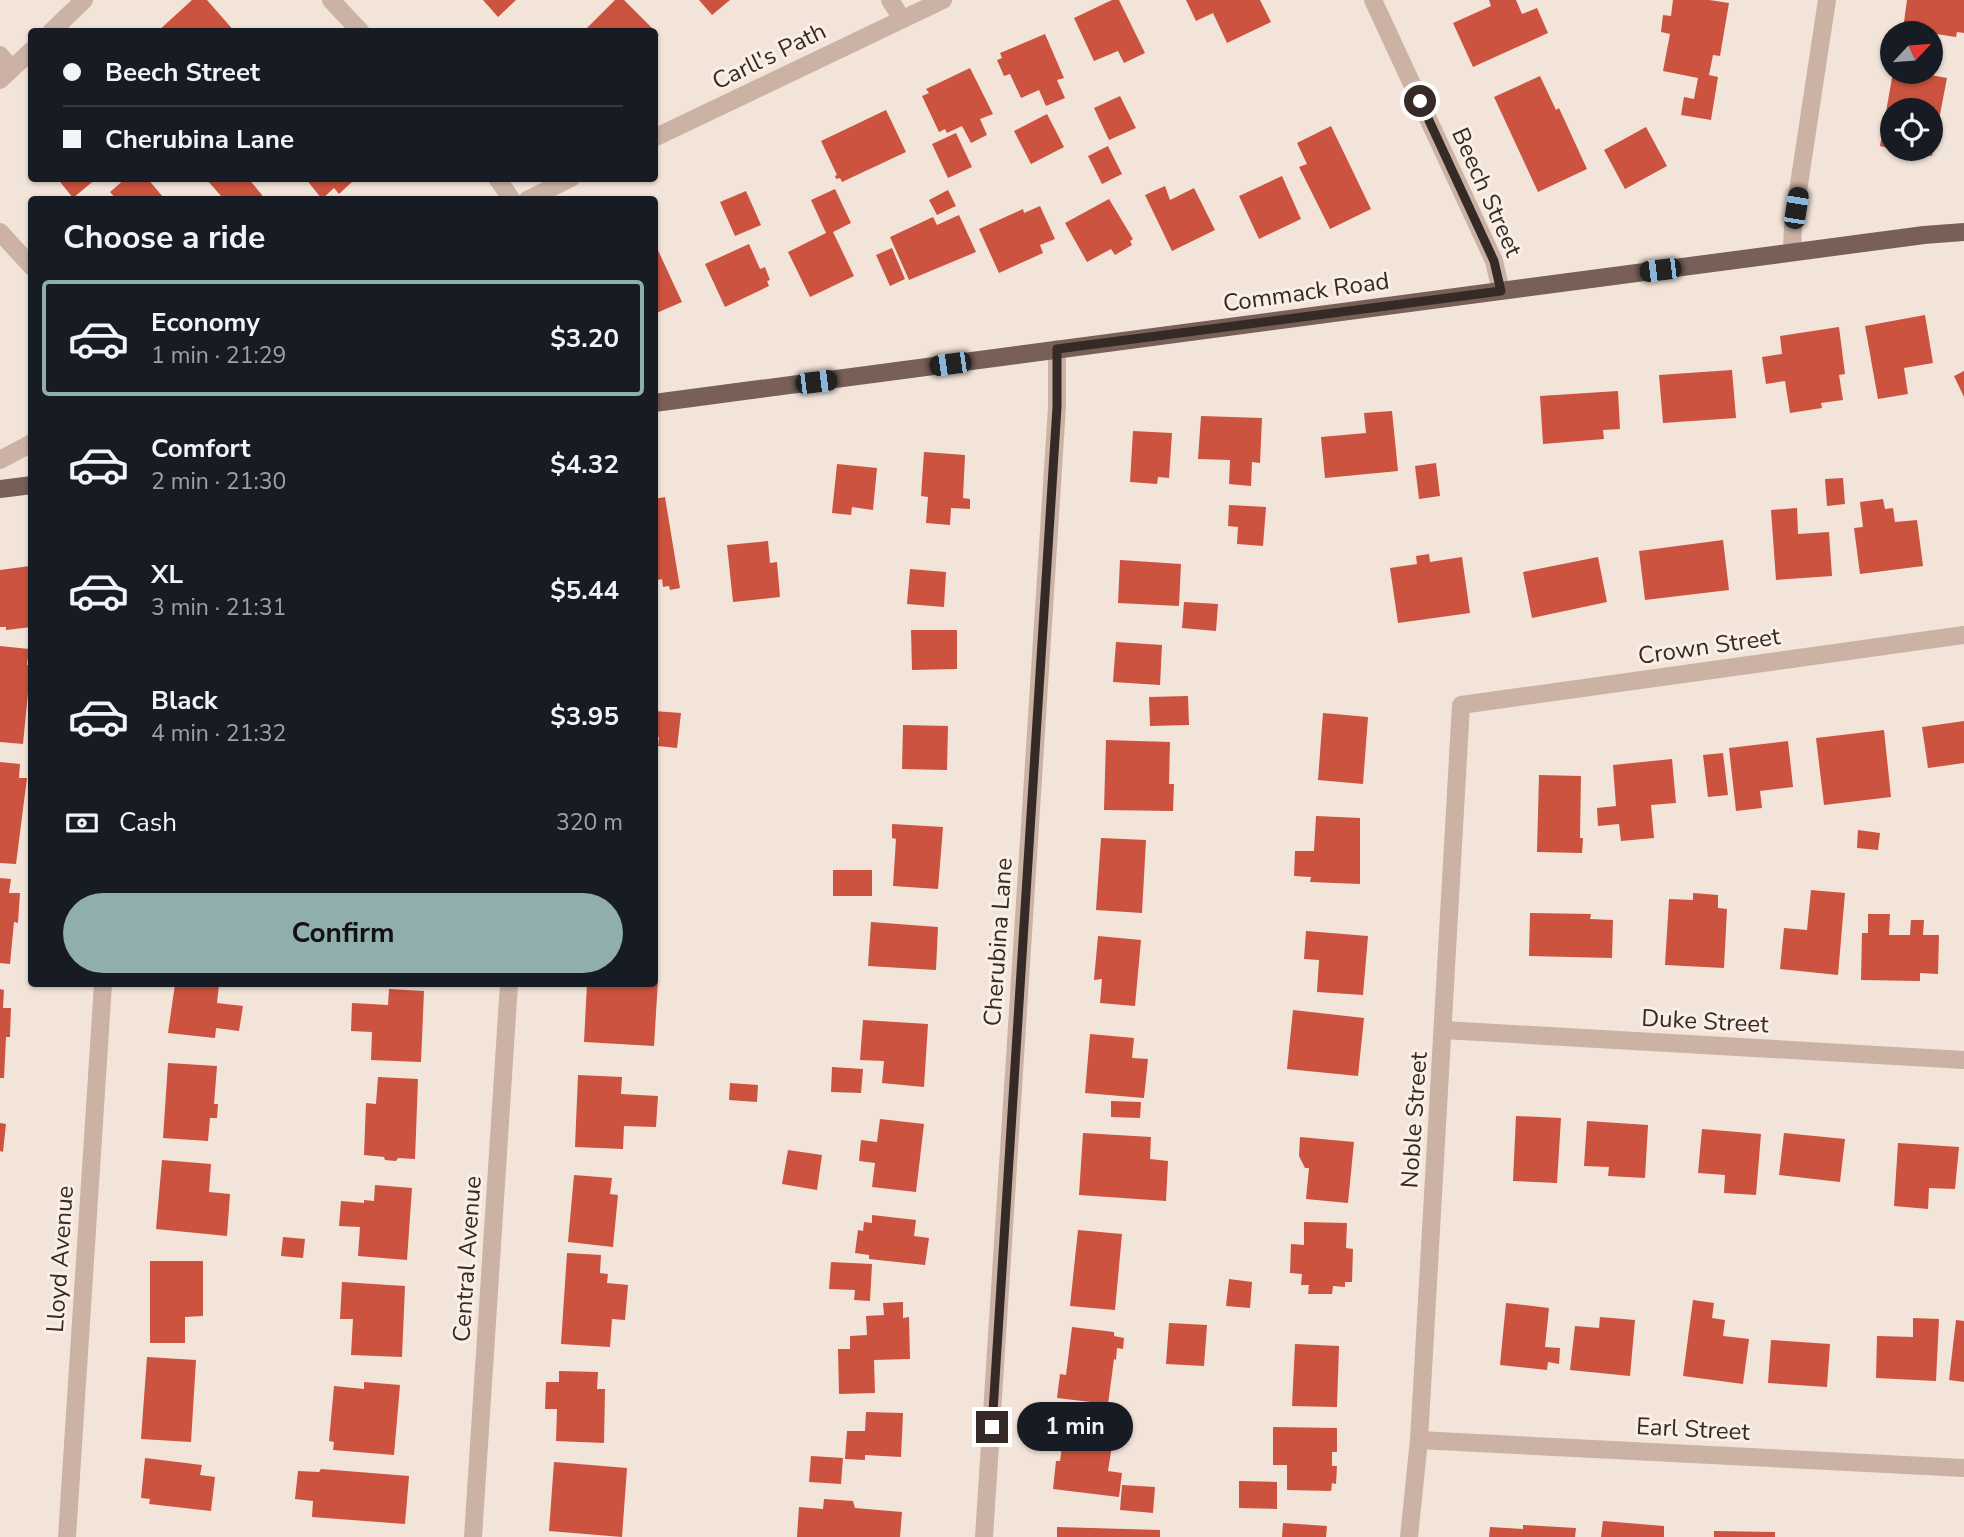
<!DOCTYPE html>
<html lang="en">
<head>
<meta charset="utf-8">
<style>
  :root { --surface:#171b24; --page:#242831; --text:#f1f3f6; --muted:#9ea1a6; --line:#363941; --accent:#90aeae }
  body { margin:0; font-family:"Nunito Sans",sans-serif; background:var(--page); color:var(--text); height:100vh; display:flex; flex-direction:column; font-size:26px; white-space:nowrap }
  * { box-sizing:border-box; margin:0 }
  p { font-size:23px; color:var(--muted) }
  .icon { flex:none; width:38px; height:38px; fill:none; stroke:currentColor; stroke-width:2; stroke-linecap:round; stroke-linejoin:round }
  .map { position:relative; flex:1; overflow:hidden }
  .side { position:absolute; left:28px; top:196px; width:630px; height:791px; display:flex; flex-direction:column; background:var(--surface); border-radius:7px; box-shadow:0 2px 5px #0004 }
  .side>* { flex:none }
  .guide { position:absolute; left:28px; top:28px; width:630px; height:154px; border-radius:7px; box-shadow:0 2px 5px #0004; display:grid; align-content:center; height:154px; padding:0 35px; background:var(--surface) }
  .needle { width:46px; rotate:64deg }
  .buttons { position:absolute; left:1880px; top:21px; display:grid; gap:14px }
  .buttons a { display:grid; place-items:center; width:63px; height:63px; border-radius:50%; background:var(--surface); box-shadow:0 2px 5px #0004; font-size:35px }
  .end { position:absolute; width:32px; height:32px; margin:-16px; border:9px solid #362a26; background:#fff; box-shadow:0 0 0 4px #fff }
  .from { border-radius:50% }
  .bubble { position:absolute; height:49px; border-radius:24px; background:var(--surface); box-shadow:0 2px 5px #0004; font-size:23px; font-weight:700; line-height:49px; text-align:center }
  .car { position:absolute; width:21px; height:42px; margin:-21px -10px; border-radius:9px; box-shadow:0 0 5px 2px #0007; background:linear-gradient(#222 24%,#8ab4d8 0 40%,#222 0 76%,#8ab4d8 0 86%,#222 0) }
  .guide b { display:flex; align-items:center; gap:24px; height:66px; font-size:26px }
  .guide b+b { border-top:2px solid var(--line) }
  .guide i { width:18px; height:18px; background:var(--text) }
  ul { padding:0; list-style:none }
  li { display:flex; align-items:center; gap:21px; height:116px; margin:0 14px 10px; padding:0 21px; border:4px solid transparent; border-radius:7px }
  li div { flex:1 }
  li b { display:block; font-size:26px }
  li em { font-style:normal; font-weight:700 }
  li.selected { border-color:var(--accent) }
  li>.icon { width:63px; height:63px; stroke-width:1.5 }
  h2 { padding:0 35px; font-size:32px; line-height:84px }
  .pay { display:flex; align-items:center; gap:18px; height:77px; padding:0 35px; font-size:26px }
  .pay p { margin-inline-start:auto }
  .primary-button { display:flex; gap:14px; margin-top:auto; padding:14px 35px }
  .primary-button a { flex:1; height:80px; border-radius:42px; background:var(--accent); color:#111; font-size:28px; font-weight:700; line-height:80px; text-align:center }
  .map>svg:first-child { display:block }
</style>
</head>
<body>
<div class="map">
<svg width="1964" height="1537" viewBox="0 0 1964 1537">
  <rect width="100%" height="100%" fill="#f2e4d9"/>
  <path fill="#cb533f" d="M192 0H207L235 32H157Z
    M483 0H516L498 17Z
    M615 0H624L659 35 654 39V32H583Z
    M699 0H730L712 15Z
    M1112 0H1119L1145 53 1124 63 1118 51 1094 61 1074 18Z
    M1186 0H1260L1271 22 1227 43 1213 13 1196 21Z
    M1489 0H1516L1522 14 1537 8 1548 33 1473 67 1453 23 1491 6Z
    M1673 0H1709L1729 3 1720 56 1713 55 1709 75 1718 77 1711 120 1681 115 1684 97 1694 99 1698 78 1663 71 1670 34 1661 32 1663 15 1671 16Z
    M1907 0H1964V33L1957 32 1956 37 1903 29Z
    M1045 34 1064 78 1057 80 1065 98 1046 106 1039 90 1021 98 1010 74 1004 76 997 60 1002 58 1000 53Z
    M970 68 993 114 980 119 987 135 971 143 962 126 947 133 945 129 939 132 922 96 929 93 926 89Z
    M1893 72H1915L1947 78 1932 156 1899 150 1930 149V110H1892V149L1880 146Z
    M1540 76 1556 110 1559 108 1587 169 1538 192 1494 97Z
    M1120 96 1136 128 1109 140 1094 108Z
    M886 110 906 152 842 182 840 178 836 179 835 176 837 175 821 141Z
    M1047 114 1064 147 1031 164 1014 131Z
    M1331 126 1371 209 1330 229 1299 167 1307 164 1297 143Z
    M1646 127 1667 166 1625 189 1604 150Z
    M956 133 972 167 948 178 932 144Z
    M1108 146 1122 174 1102 184 1088 156Z
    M1282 176 1301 219 1259 239 1239 196Z
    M57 178H97L73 198Z
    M126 178H147L163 197 160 200H117L110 192Z
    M209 178H248L266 200H216L221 196 207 180Z
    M305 178H352L353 181 339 194 334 188 322 199Z
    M1165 186 1170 200 1194 188 1215 230 1172 251 1145 195Z
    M835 189 851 223 833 232 854 276 810 297 788 252 826 233 811 200Z
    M948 190 956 206 937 215 929 200Z
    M746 191 761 225 735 236 720 202Z
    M1109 199 1133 239 1130 241 1132 245 1115 255 1111 249 1087 262 1065 223Z
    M1040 206 1055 239 1040 245 1043 253 999 273 979 229 1023 209 1024 213Z
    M959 215 976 252 909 280 890 237 933 217 937 225Z
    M749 244 760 269 765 267 770 280 767 281 769 286 725 307 705 264Z
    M656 246 682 302 654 314V247Z
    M892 248 905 279 890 286 876 255Z
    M1925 315 1933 363 1904 368 1908 394 1878 399 1865 326Z
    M1839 327 1845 374 1839 375 1843 400 1821 403 1822 408 1790 413 1785 381 1766 384 1762 357 1782 354 1780 336Z
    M1732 370 1736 418 1663 423 1659 375Z
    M1964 371V397L1954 376Z
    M1618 391 1620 429 1603 430 1604 439 1543 444 1540 396Z
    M1392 411 1398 471 1325 478 1321 437 1366 433 1364 413Z
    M1201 416 1262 418 1260 463 1252 462 1251 486 1229 484 1230 460 1198 459Z
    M1133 431 1172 433 1169 478 1158 477 1157 484 1130 482Z
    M924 452 965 455 963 498 970 499V509L951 508 950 525 926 523 928 497 921 496Z
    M1436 463 1440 496 1419 499 1415 466Z
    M837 464 877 468 873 510 852 507 851 515 832 513Z
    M1843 478 1845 504 1827 506 1825 479Z
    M665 497 680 588 670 590 669 586 663 587 662 579 654 581V499Z
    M1883 499 1885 509 1893 508 1895 522 1917 520 1923 566 1860 574 1854 528 1863 527 1860 502Z
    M1229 505 1266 507 1263 546 1237 544 1238 527 1228 526Z
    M1797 508 1798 534 1829 532 1832 576 1776 580 1771 510Z
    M1723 540 1729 590 1645 600 1639 551Z
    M768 541 770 563 777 562 780 597 733 602 727 545Z
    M1429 554 1430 562 1462 557 1470 613 1398 623 1390 568 1417 564 1416 556Z
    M1598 557 1607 602 1532 618 1523 572Z
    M1120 560 1181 564 1179 606 1118 603Z
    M30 566 32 627 6 630V627H0V570Z
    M910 569 946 572 944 607 907 604Z
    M1184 602 1218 604 1216 631 1182 628Z
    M911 630H957V669L912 670Z
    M1116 642 1162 645 1160 685 1113 682Z
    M0 646 29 649 27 665H32V693H28L23 744 0 742Z
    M1188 696 1189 725 1150 726 1149 697Z
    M654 711 681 713 677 748 658 746 659 737H654Z
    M1323 713 1368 717 1363 784 1318 780Z
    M1964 721V763L1928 768 1922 727Z
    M903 725 948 726 947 770 902 769Z
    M1884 730 1891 797 1824 805 1816 738Z
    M1106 740 1170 742 1169 784H1174L1173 811 1104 810Z
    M1788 741 1793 787 1760 791 1762 808 1736 811 1729 748Z
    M1723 753 1728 795 1708 797 1703 755Z
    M1672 759 1676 803 1651 805 1654 838 1621 841 1619 824 1598 826 1597 808 1616 806 1613 765Z
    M0 762 20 764 19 778H27L16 864 0 863Z
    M1539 775 1581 776 1580 838H1583L1582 853 1537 852Z
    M1316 816 1360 818V884L1310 882 1311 877 1294 876 1295 851H1314Z
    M892 824 943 827 938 889 893 886 896 839 892 838Z
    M1858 830 1880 833 1878 850 1857 848Z
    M1101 838 1146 840 1142 913 1096 910Z
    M833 870H872V896H833Z
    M0 878 11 879 9 893H20L18 923 14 922 10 964 0 963Z
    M1811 890 1845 893 1838 975 1780 969 1784 928 1807 930Z
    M1693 893 1718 895V908L1727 909 1724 968 1665 965 1669 899 1693 900Z
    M1530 913 1591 914 1590 919 1613 920 1612 958 1529 956Z
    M1868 914H1890L1889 935H1910L1911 920H1924L1923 935H1939L1938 974 1920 973V981L1861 980 1862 933H1868Z
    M871 922 938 927 936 970 868 966Z
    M1306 931 1368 936 1363 995 1317 992 1319 960 1304 959Z
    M1098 936 1141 940 1135 1006 1100 1003 1102 979 1094 980Z
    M654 980H658L654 1046 584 1042 587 984H654Z
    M175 984H219L217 1003 243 1006 239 1031 216 1028 215 1038 168 1033Z
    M0 989 4 990 3 1008H11L10 1037H6L4 1078H0Z
    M389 989 424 991 421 1062 371 1060 372 1032 351 1031 352 1003 388 1005Z
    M1293 1010 1364 1018 1358 1076 1287 1069Z
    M863 1020 928 1024 924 1087 882 1083 884 1061 860 1060Z
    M1090 1034 1134 1038 1132 1058 1148 1059 1144 1098 1085 1093Z
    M168 1063 217 1066 214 1104H218L217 1118H210L208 1141 163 1138Z
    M832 1067 863 1069 861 1093 831 1092Z
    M578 1075 622 1077 621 1094 658 1096 656 1127 624 1126 623 1149 575 1147Z
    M378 1077 418 1079 415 1159 398 1158 396 1161 385 1160 384 1157 364 1155 366 1103 376 1104Z
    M730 1083 758 1085 757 1102 729 1100Z
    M1111 1101 1141 1102 1140 1118 1111 1117Z
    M1516 1116 1561 1118 1557 1183 1513 1181Z
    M880 1119 924 1124 916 1192 872 1187 875 1163 859 1161 861 1140 877 1142Z
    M1587 1121 1648 1125 1645 1178 1608 1176 1609 1167 1584 1166Z
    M0 1123 6 1124 3 1152 0 1151Z
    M1702 1129 1761 1134 1756 1195 1724 1193 1725 1175 1698 1173Z
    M1083 1133 1151 1137 1150 1159 1168 1161 1166 1201 1079 1195Z
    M1784 1133 1845 1139 1840 1182 1779 1175Z
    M1300 1137 1354 1142 1348 1203 1306 1199 1309 1168H1305L1299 1156Z
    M1898 1143 1959 1147 1955 1189 1929 1188 1928 1209 1894 1206Z
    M788 1150 822 1155 817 1190 782 1184Z
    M162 1160 211 1164 209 1192 230 1194 227 1236 156 1229Z
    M574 1175 612 1178 610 1194 618 1195 613 1247 568 1242Z
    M375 1185 412 1188 407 1260 358 1256 360 1227 339 1226 341 1201 364 1203V1200L374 1201Z
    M872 1215 916 1220 914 1236 929 1238 925 1265 869 1259V1255L855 1253 858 1230 863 1231 864 1222 872 1223Z
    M1304 1222 1347 1223 1346 1248 1353 1249 1352 1282H1345V1287L1333 1286 1332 1294H1308L1309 1285H1301L1302 1274 1290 1273 1291 1244 1304 1245Z
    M1078 1230 1122 1234 1115 1310 1070 1306Z
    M283 1237 305 1239 303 1258 281 1256Z
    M567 1253 601 1255 600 1273 608 1274 607 1283 628 1285 625 1320 612 1319 610 1347 561 1344Z
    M150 1261H203V1316L185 1317V1343H150Z
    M831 1262 872 1264 870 1301 854 1300 855 1290 829 1289Z
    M1229 1279 1252 1282 1250 1308 1226 1306Z
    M342 1282 405 1286 402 1357 351 1355 353 1319H340Z
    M1693 1300 1714 1303 1712 1318 1725 1320 1723 1336 1749 1339 1743 1384 1683 1376Z
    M903 1302V1318L909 1317 910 1359 874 1360 875 1393 839 1394 838 1349H850V1336L867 1335 866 1316 884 1315 883 1303Z
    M1506 1303 1549 1308 1545 1347 1560 1348 1559 1364 1548 1362 1547 1370 1500 1365Z
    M1600 1317 1635 1320 1630 1376 1570 1370 1575 1326 1599 1328Z
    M1913 1318 1939 1319 1936 1381 1876 1378 1877 1336 1913 1337Z
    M1956 1320 1964 1321V1382L1949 1380Z
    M1169 1323 1207 1325 1204 1366 1166 1364Z
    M1072 1327 1114 1332V1336L1124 1338 1123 1349 1117 1348 1116 1360 1114 1359 1108 1404 1057 1398 1060 1374 1066 1375Z
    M1771 1340 1830 1344 1827 1387 1768 1383Z
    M1295 1344 1339 1346 1337 1407 1292 1406Z
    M147 1357 196 1360 191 1442 141 1439Z
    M559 1371 598 1372 597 1389H605L604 1443 556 1441 557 1409H545L546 1382H559Z
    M364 1382 400 1385 394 1455 333 1450 334 1442 329 1441 334 1386 364 1389Z
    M866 1412 903 1413 901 1457 865 1455V1460L845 1459 847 1431H865Z
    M1065 1426 1114 1433 1108 1471 1122 1473 1119 1497 1053 1489 1056 1461H1060Z
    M1273 1427 1337 1428V1452H1332V1466H1337L1336 1484 1332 1483 1331 1491 1287 1490V1465H1273Z
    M811 1456 843 1458 841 1484 809 1482Z
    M145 1458 202 1465 200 1475 215 1477 211 1511 149 1504 150 1499 141 1498Z
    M554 1462 627 1468 622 1537 549 1531Z
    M321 1469 409 1476 405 1524 312 1517 313 1501 295 1499 298 1471 319 1472Z
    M1239 1481 1277 1482V1509L1239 1508Z
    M1122 1485 1155 1487 1153 1513 1120 1510Z
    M824 1499 853 1501 855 1508 902 1512 900 1537H797L799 1507 823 1509Z
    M1603 1521 1664 1526V1537H1601Z
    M1283 1523 1327 1526 1326 1537H1282Z
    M1523 1525 1576 1528 1575 1537H1489L1490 1527 1523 1529Z
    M1057 1527 1160 1530V1537H1057Z
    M1714 1531 1775 1532V1537H1714Z"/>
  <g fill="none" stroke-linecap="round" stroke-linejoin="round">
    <path stroke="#cbb2a4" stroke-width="18" d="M331 0 361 32
      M890 0 902 19
      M1373 0 1494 261 1501 291
      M51 32 84 0
      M0 55 12 69
      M0 80 32 50
      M654 138 943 0
      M497 178 512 200
      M527 200 571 178
      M0 232 32 267
      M1792 252 1793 224 1827 0
      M0 460 32 443
      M1444 1030 1964 1060
      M1419 1440 1964 1468
      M67 1537 103 984
      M473 1537 509 984
      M984 1537 1057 407V349
      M1409 1537 1419 1440 1461 705 1964 635"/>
    <path stroke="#785f57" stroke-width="18" d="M654 403 1924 235 1964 232
      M0 489 32 485"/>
  </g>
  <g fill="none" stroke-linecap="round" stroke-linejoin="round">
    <path stroke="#362a26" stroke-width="9" d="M992 1427 1057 407V349L1501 291 1494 261 1420 101"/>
  </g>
  <g text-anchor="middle" stroke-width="6" stroke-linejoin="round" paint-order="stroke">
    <g font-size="24" fill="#362a26" stroke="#faeee5">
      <text transform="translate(769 56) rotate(-26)" y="8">Carll's Path</text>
      <text transform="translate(1487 192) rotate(66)" y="8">Beech Street</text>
      <text transform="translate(1306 292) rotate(-8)" y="8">Commack Road</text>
      <text transform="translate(1709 646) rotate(-8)" y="8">Crown Street</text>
      <text transform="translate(998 942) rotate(-86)" y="8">Cherubina Lane</text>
      <text transform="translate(1705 1021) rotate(3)" y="8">Duke Street</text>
      <text transform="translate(1414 1120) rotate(-86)" y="8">Noble Street</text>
      <text transform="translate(60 1259) rotate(-86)" y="8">Lloyd Avenue</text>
      <text transform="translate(467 1259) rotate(-86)" y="8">Central Avenue</text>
      <text transform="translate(1693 1429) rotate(3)" y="8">Earl Street</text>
    </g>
  </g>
</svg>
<div class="buttons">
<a><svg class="needle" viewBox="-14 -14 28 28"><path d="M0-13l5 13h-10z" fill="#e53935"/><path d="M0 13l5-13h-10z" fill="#9ea1a6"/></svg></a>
<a><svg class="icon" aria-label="locate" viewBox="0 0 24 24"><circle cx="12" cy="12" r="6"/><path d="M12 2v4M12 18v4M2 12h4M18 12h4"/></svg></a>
</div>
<i class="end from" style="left:1420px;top:101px"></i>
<i class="end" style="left:992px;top:1427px"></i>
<div class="bubble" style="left:1017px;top:1402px;width:116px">1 min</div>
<i class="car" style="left:1796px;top:208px;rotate:9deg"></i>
<i class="car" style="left:1660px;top:270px;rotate:263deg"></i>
<i class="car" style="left:950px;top:364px;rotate:262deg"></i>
<i class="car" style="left:816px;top:382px;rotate:83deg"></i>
<div class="guide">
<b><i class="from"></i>Beech Street</b>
<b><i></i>Cherubina Lane</b>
</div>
<section class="side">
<h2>Choose a ride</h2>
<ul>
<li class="selected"><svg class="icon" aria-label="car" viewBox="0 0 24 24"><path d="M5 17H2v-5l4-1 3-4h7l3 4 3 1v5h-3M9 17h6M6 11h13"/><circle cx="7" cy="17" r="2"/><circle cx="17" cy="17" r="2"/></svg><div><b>Economy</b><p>1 min · 21:29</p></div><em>$3.20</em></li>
<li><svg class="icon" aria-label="car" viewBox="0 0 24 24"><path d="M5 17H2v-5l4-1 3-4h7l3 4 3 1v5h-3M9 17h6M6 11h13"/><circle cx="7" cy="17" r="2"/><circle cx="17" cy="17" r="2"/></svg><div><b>Comfort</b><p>2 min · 21:30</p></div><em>$4.32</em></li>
<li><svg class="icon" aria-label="car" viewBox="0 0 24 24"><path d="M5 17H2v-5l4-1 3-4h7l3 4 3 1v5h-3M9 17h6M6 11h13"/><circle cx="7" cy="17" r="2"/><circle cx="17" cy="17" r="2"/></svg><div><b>XL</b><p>3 min · 21:31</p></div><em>$5.44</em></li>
<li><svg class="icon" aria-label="car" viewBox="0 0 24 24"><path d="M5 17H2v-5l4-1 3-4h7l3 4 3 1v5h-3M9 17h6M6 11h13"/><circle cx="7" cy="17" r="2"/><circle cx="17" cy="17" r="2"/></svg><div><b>Black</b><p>4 min · 21:32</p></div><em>$3.95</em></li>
</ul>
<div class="pay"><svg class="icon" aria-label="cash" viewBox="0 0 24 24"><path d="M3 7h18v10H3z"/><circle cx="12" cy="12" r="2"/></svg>Cash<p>320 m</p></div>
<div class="primary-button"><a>Confirm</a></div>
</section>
</div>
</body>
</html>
